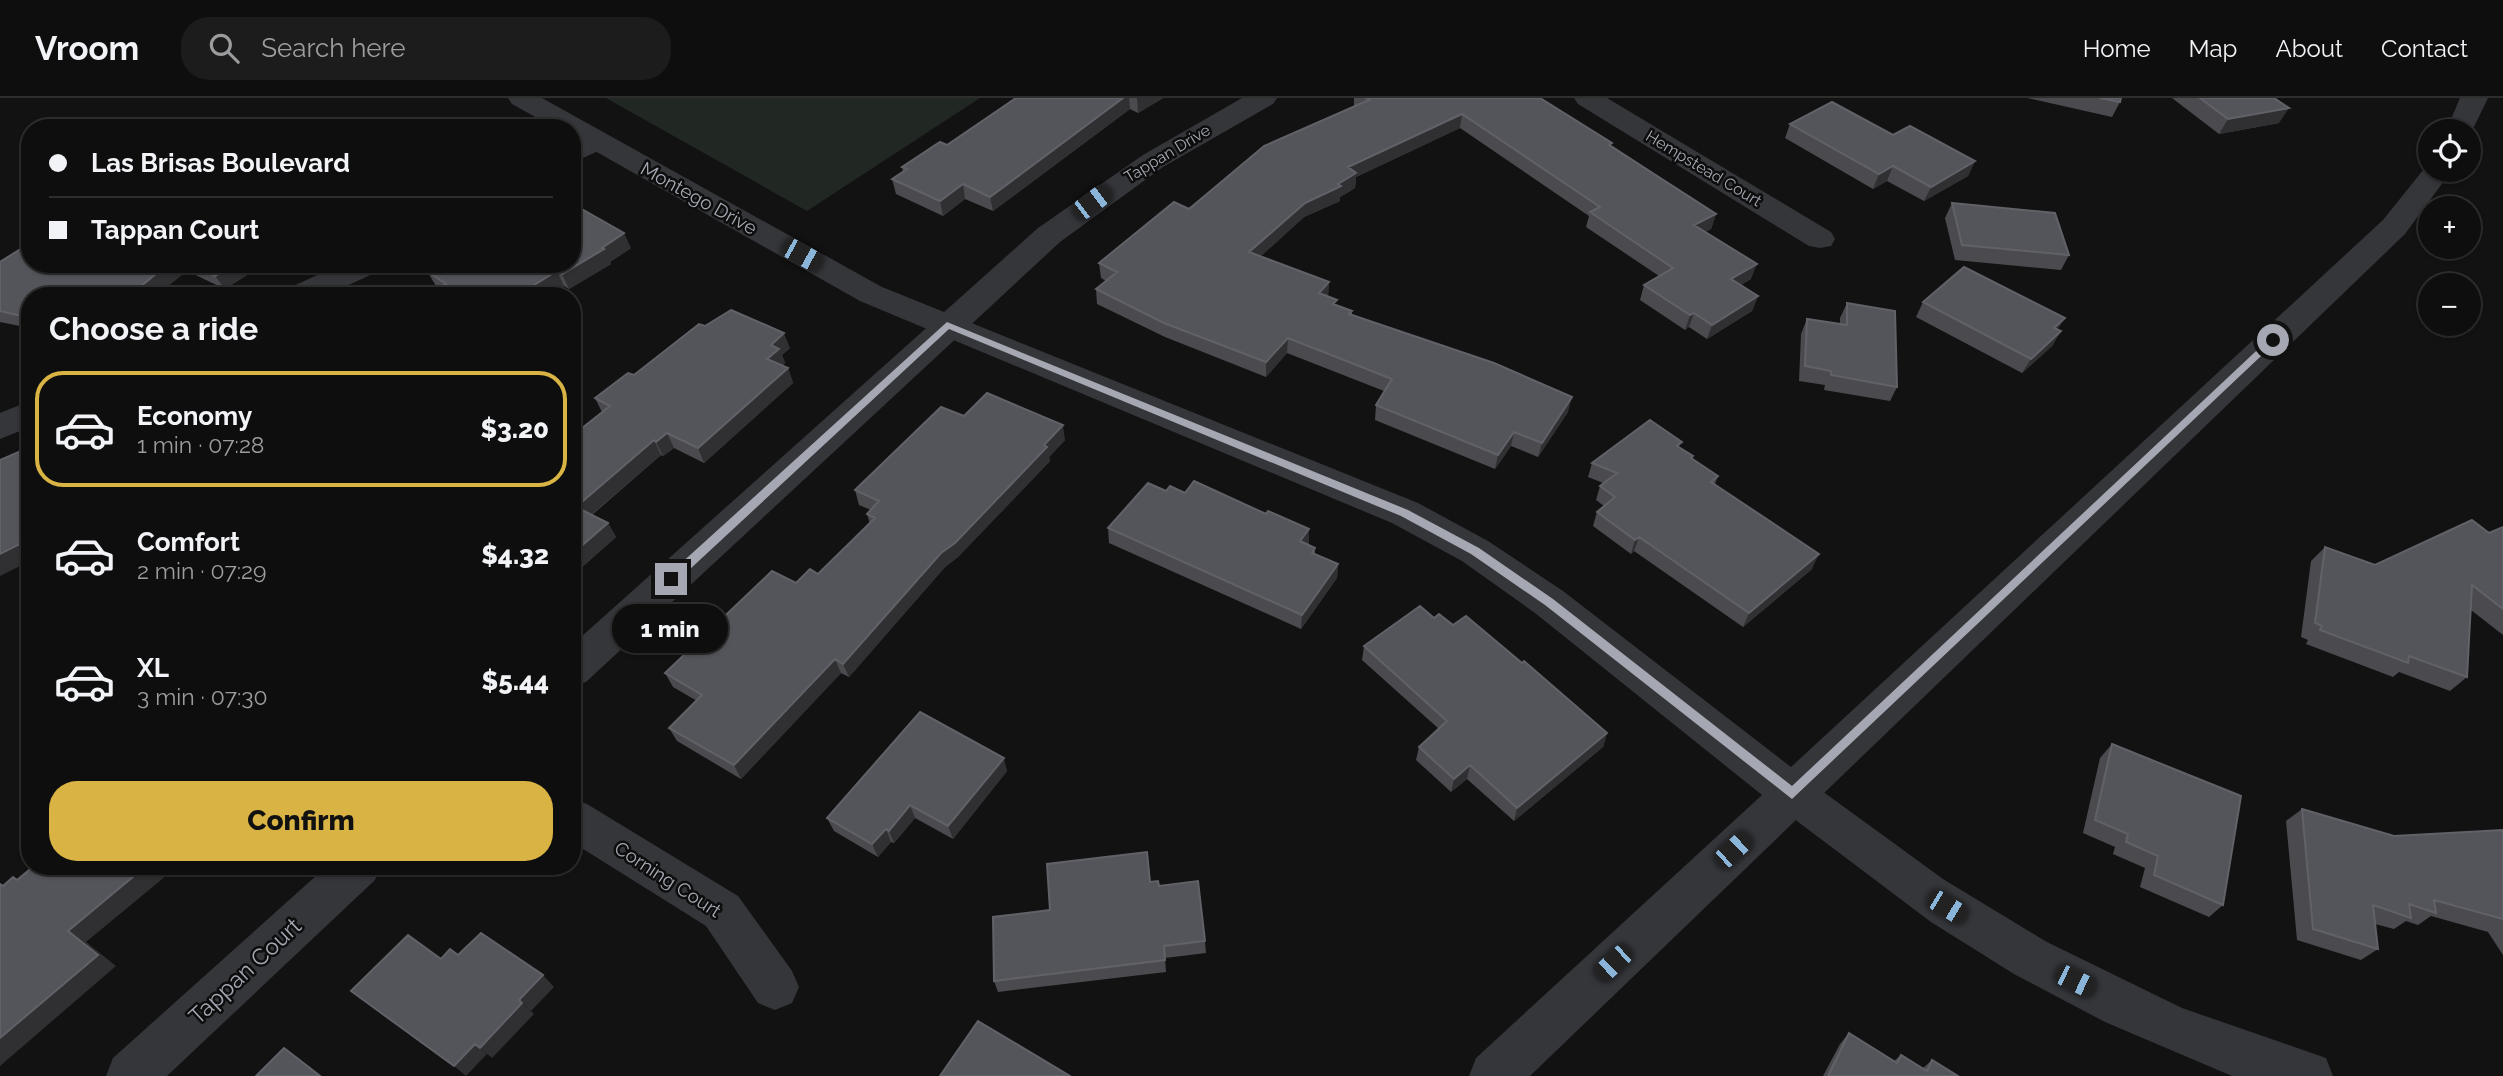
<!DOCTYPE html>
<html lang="en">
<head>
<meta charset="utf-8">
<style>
  :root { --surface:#0e0e0e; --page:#1c1c1c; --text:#f1f3f6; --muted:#9b9c9e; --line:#2e2e2e; --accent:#d9b444 }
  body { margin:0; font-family:Raleway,sans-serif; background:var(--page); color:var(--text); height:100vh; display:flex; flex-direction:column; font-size:26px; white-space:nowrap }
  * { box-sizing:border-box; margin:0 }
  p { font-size:23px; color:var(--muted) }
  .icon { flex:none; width:38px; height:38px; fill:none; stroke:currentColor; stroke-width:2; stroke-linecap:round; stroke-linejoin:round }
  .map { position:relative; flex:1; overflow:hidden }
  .side { position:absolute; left:21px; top:189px; width:560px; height:588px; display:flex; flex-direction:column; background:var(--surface); border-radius:28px; box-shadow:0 2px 5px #0004,0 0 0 2px var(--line) }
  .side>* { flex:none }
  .banner { position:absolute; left:21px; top:21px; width:560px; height:154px; border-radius:28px; box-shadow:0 2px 5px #0004,0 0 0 2px var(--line); display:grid; align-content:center; height:154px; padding:0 28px; background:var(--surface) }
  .buttons { position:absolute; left:2418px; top:21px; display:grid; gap:14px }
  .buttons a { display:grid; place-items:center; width:63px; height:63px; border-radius:50%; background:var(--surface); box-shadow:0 2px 5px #0004,0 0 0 2px var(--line); font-size:35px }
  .end { position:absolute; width:32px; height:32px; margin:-16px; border:9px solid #a5a8b2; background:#111; box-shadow:0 0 0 4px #111 }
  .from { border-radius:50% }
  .bubble { position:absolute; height:49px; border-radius:24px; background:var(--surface); box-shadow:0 2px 5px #0004,0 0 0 2px var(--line); font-size:23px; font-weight:800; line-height:49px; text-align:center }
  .car { position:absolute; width:21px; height:42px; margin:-21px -10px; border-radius:9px; box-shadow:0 0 5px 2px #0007; background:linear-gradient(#222 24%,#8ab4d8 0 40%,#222 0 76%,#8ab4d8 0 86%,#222 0) }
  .banner b { display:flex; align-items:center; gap:24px; height:66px; font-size:26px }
  .banner b+b { border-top:2px solid var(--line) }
  .banner i { width:18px; height:18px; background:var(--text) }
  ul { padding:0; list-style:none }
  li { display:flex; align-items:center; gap:21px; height:116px; margin:0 14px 10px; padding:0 14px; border:4px solid transparent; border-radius:28px }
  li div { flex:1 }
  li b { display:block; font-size:26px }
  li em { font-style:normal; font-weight:800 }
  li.active { border-color:var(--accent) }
  li>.icon { width:63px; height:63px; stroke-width:1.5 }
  h2 { padding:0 28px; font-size:32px; line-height:84px }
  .cta { display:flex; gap:14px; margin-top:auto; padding:14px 28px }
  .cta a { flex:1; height:80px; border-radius:28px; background:var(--accent); color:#111; font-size:28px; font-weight:800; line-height:80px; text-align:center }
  header { display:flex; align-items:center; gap:42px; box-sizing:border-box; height:98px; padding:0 35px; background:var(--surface); border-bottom:2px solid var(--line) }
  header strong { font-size:33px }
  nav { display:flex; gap:38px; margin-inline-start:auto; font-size:24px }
  .search { width:490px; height:63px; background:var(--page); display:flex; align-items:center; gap:18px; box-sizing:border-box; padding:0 24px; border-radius:28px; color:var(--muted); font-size:26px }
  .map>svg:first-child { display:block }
</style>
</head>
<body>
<header>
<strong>Vroom</strong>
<div class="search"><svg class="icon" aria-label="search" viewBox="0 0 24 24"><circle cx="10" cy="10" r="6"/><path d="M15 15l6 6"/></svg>Search here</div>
<nav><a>Home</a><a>Map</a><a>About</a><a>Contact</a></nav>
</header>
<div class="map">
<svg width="2503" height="978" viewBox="0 0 2503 978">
  <rect width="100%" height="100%" fill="#121213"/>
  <path fill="#212722" d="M606 0H980L807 113Z"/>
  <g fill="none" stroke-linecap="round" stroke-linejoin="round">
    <path fill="#35363a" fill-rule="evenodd" d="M1242 0H1277L1273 6 1163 69 1060 144 586 584 572 588V547L1038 130 1143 57Z
      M1574 0H1607L1831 134 1835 141 1831 148 1820 150 1809 148 1578 6Z
      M597 35 607 37 611 43 607 49 572 65V45Z
      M341 166H383L379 173 325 198H282L287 191Z
      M30 303V329L0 341V315Z
      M1792 676 1807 682 1943 781 2047 844 2182 910 2326 960 2333 978H2232L2105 924 2014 876 1931 824 1777 708 1770 695 1777 682Z
      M572 701 587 706 738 798 792 873 799 889 792 905 775 912 758 905 706 828 572 744Z
      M327 768H381L375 782 167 978H106L113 960Z"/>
    <path fill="#35363a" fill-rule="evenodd" d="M508 0H542L882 189 1418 405 1488 443 1563 493 1791 669 2383 122 2428 66 2431 65V72H2452L2405 136 1530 978H1469L1476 960 1762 697 1535 515 1462 463 1392 425 860 203 572 40V30H555L512 6Z
      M2460 0H2488L2469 39V33H2446Z"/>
  </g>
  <path fill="#4b4b4f" d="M1016 0H1163L1138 15 1130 11 993 113 965 101 943 118 896 96 892 81 903 74 902 69 947 47Z
    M1354 0H1540L1716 116 1711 131 1705 134 1751 181 1741 187 1758 198 1752 213 1707 241 1689 229 1685 232 1640 202 1644 187 1659 178 1586 129 1589 118 1460 30 1356 79 1355 90 1340 99V103L1304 119 1260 159 1329 184 1328 198 1336 207 1352 213V217L1568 314 1538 359 1511 348 1495 371 1375 322 1376 307 1384 293 1287 255 1266 279 1165 239 1097 206 1096 191 1106 183 1101 180 1099 165 1355 7H1354Z
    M2027 0H2121L2120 4 2112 19Z
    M2172 0H2274L2279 25 2219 36Z
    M1790 26 1893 37 1975 63 1968 78 1924 103 1887 83 1873 91 1785 40Z
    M1952 105 2069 157 2061 172 1955 162 1945 120Z
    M631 150 610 164 611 166 569 191 564 188 548 198H437L443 195 441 191 436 188 427 173Z
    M0 164 30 166H264L225 191 187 173 30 198V230L0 224Z
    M1923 204 2058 231 2061 233 2052 248 2022 275 1916 219Z
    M1847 205 1897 289 1890 303 1824 292 1825 287 1799 283 1801 236 1807 221 1840 226V220Z
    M705 228 790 250 782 257 785 265 782 268 788 270 793 285 704 365 674 350 663 358 661 357 592 417 608 425 616 439 572 478V338L602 314 595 300 634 277Z
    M964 318 1065 342 1049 359 1050 363 958 459 945 469 849 579 841 575 741 681 677 643 669 630 697 603 673 589 665 575 818 476 870 426 867 416 871 412 859 407 855 392Z
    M1680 350 1692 361 1718 378 1715 386 1812 471 1743 529 1634 453 1631 456 1593 428 1597 414 1604 408 1596 402 1600 388 1603 385 1588 379 1592 365Z
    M1166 393 1185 395 1266 416 1309 445 1308 447 1315 450V456L1338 466 1337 480 1301 531 1109 445 1108 430Z
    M2503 429V537L2471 512 2467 579 2450 593 2399 574 2393 579 2306 546 2308 542 2301 539 2311 463 2325 449 2375 467 2489 435Z
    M1434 520 1453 527 1607 635 1603 649 1514 723 1467 681 1451 694 1416 662 1419 649 1439 631 1362 562 1364 548Z
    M2112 646 2223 807 2209 819 2140 789 2145 770 2113 756 2115 749 2083 735 2100 660Z
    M1007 673 953 741 915 720 894 745 891 744 878 759 834 733 827 720Z
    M2302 711 2394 738 2503 732V857L2488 834 2431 818 2418 827 2406 823 2394 831 2375 826 2378 851 2361 862 2297 842 2286 723Z
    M1150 784 1159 788 1205 843 1206 855 1165 860 1166 874 998 894 994 883 1050 812Z
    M1849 935 1894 963 1901 957 1923 970 1932 962 1958 978H1823L1840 946Z"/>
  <path fill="#303033" d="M1123 0H1129L1130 11 993 113 990 99Z
    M1137 0H1163L1138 15Z
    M2289 10 2279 25 2219 36 2228 21Z
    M1462 16 1460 30 1356 79 1355 90 1340 99V103L1304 119 1249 169V154L1305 105 1338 86 1348 69Z
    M1975 63 1968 78 1924 103 1931 89Z
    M1893 68 1887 83 1873 91 1879 76Z
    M963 86 965 101 943 118 940 103Z
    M1716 116 1711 131 1689 142 1694 127Z
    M624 135 631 150 610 164 611 166 569 191 562 176Z
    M168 166H182L187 173 156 198H129Z
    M234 166H264L225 191 215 178Z
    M1757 166 1751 181 1726 196 1731 181Z
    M557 173 564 188 548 198H516Z
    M1329 184 1328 199 1319 195Z
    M1758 198 1752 213 1707 241 1712 227Z
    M1694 215 1689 229 1685 232 1690 217Z
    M2065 220 2056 234 2054 230Z
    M2061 233 2052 248 2022 275 2031 261Z
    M784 235 790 250 782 257 785 265 773 276 767 261 771 247Z
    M1288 240 1287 255 1266 279V264Z
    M788 270 793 285 704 365 698 350Z
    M1572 299 1568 314 1538 359 1542 345Z
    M1063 327 1065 342 1049 359 1050 363 958 459 945 469 849 579 843 566 941 455Z
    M1514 334 1511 348 1495 371 1498 357Z
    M667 335 674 350 663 358 656 344Z
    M654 342 661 357 584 423 576 409Z
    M608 425 616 439 572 478V456Z
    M1309 431V445L1300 458V443Z
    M1639 439 1634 453 1631 456 1635 442Z
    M30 441V463L0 478V456Z
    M1819 456 1812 471 1743 529 1749 515Z
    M1338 466 1337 480 1301 531 1302 517Z
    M835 561 841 575 741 681 734 667Z
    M1607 635 1603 649 1514 723 1517 710Z
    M1004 660 1007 673 953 741 948 728Z
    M1470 667 1467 681 1451 694 1454 681Z
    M910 707 915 720 894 745 889 733Z
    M886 731 891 744 878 759 872 746Z
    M146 768H178L86 844 116 868 0 968V940L68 833Z
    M543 877 554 889 531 913 519 902Z
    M522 905 534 916 492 960 480 950Z
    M475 946 487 956 466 978 454 968Z
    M284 950 300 961 322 978H320Z"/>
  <path fill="#54555a" stroke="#616268" stroke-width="2" d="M1016 0H1123L990 99 963 86 940 103 892 81 907 71 902 69 940 44 947 47Z
    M1366 0H1540L1612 45 1609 47 1716 116 1694 127 1757 166 1731 181 1758 198 1712 227 1694 215 1690 217 1644 187 1673 170 1590 114 1600 109 1462 16 1348 69 1356 75 1338 86 1341 88 1305 105 1249 154 1329 184 1319 195 1337 202 1333 206 1352 213 1349 216 1494 265 1572 299 1542 345 1514 334 1498 357 1376 307 1392 281 1288 240 1266 264 1164 225 1096 191 1117 174 1099 165 1174 104 1189 111 1264 48 1369 2Z
    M2100 0H2121L2120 4Z
    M2200 0H2274L2289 10 2228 21Z
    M1832 4 1893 37 1910 28 1975 63 1931 89 1893 68 1879 76 1790 26Z
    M399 24 412 30H389Z
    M1952 105 2055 115 2069 157 1962 147Z
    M580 110 624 135 602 150 604 151 562 176 557 173 516 198H437L446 193 440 189 446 186 427 173 439 166H572V114Z
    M30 145V166H168L129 198H30V220L0 213V164Z
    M191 166H234L215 178Z
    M1964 169 2065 220 2054 230 2061 233 2031 261 1923 204Z
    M1847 205 1895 213 1897 289 1831 277V273L1805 268 1807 221 1847 227Z
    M731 212 784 235 771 247 779 251 767 261 788 270 698 350 667 335 656 344 654 342 576 409 608 425 572 456V338L610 308 595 300 628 275 634 277 699 226 705 228Z
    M987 295 1063 327 1044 347 1047 349 955 445 941 455 843 566 835 561 734 667 669 630 702 597 665 575 772 473 796 485 810 471 818 476 875 420 867 416 879 403 855 392 941 309 964 318Z
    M1650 322 1682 344 1677 348 1693 358 1691 360 1718 378 1711 384 1819 456 1749 515 1639 439 1635 442 1597 414 1615 399 1600 388 1617 375 1592 365Z
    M30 349V441L0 456V362Z
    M1194 383 1266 416 1268 413 1309 431 1300 443 1315 450 1312 455 1338 466 1302 517 1108 430 1148 385 1166 393 1170 388 1185 395Z
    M2472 422 2489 435 2503 429V511L2472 487 2467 579 2409 558 2408 565 2320 532 2322 528 2315 525 2325 449 2375 467Z
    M1420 508 1434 520 1439 516 1453 527 1466 518 1522 565 1524 563 1607 635 1517 710 1470 667 1454 681 1419 649 1447 623 1364 548Z
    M920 614 1004 660 948 728 910 707 889 733 886 731 872 746 827 720Z
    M2112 646 2241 698 2223 807 2154 777 2158 758 2126 744 2128 736 2095 722Z
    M2302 711 2394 738 2503 732V821L2434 802 2436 815 2409 806 2411 820 2373 807 2378 851 2313 831Z
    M1147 754 1150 784 1158 783 1159 788 1198 783 1205 843 1164 848 1165 862 994 883 993 819 1050 812 1047 766Z
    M34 768H146L68 833 98 857 0 940V786L3 788 13 779 17 782Z
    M481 835 543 877 519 902 522 905 480 950 475 946 454 968 351 893 408 837 441 861 450 851 458 857Z
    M978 923 1070 978H940Z
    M1849 935 1897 965 1901 957 1927 973 1932 962 1958 978H1828Z
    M284 950 320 978H256Z"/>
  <path fill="#a5a8b2" d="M947 224 1408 412 1479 450 1553 501 1792 688 2270 240 2278 242 1792 701 1545 507 1471 456 1401 418 949 231 675 485H667V478Z"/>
  <g text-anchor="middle" stroke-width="5" stroke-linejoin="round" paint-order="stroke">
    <g font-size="16" fill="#a5a8b2" stroke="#0d0d0e">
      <text transform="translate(1167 55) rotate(-31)" y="6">Tappan Drive</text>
      <text transform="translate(1704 70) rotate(31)" y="6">Hempstead Court</text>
    </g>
    <g font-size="19" fill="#a5a8b2" stroke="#0d0d0e">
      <text transform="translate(699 100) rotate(29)" y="7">Montego Drive</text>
      <text transform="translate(668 781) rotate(33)" y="7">Corning Court</text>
    </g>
    <g font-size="23" fill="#a5a8b2" stroke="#0d0d0e">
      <text transform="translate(245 873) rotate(-43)" y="8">Tappan Court</text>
    </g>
  </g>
</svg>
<div class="buttons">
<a><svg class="icon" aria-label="locate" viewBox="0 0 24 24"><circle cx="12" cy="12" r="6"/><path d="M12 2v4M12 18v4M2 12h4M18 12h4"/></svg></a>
<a>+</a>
<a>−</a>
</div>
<i class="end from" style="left:2273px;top:242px"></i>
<i class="end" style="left:671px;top:481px"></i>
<div class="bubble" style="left:612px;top:506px;width:116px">1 min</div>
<i class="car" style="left:1092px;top:104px;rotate:53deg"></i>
<i class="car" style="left:802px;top:157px;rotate:119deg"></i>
<i class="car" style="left:1733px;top:752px;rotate:47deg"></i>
<i class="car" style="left:1947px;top:809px;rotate:121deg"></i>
<i class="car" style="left:1613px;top:865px;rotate:227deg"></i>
<i class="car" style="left:2075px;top:883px;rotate:116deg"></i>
<div class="banner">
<b><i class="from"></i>Las Brisas Boulevard</b>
<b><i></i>Tappan Court</b>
</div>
<section class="side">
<h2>Choose a ride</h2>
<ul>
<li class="active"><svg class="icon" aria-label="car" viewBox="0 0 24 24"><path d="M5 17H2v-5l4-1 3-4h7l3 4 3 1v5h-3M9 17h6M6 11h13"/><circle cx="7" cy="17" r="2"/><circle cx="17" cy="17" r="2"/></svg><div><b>Economy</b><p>1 min · 07:28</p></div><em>$3.20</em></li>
<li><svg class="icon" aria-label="car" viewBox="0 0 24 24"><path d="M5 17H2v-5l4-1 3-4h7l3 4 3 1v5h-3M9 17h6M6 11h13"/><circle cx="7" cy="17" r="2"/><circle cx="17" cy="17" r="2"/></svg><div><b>Comfort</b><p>2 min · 07:29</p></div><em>$4.32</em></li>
<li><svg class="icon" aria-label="car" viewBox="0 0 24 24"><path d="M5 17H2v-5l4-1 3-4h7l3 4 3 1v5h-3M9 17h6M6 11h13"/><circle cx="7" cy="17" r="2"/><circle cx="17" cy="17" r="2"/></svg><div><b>XL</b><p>3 min · 07:30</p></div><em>$5.44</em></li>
</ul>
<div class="cta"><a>Confirm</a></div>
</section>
</div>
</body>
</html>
